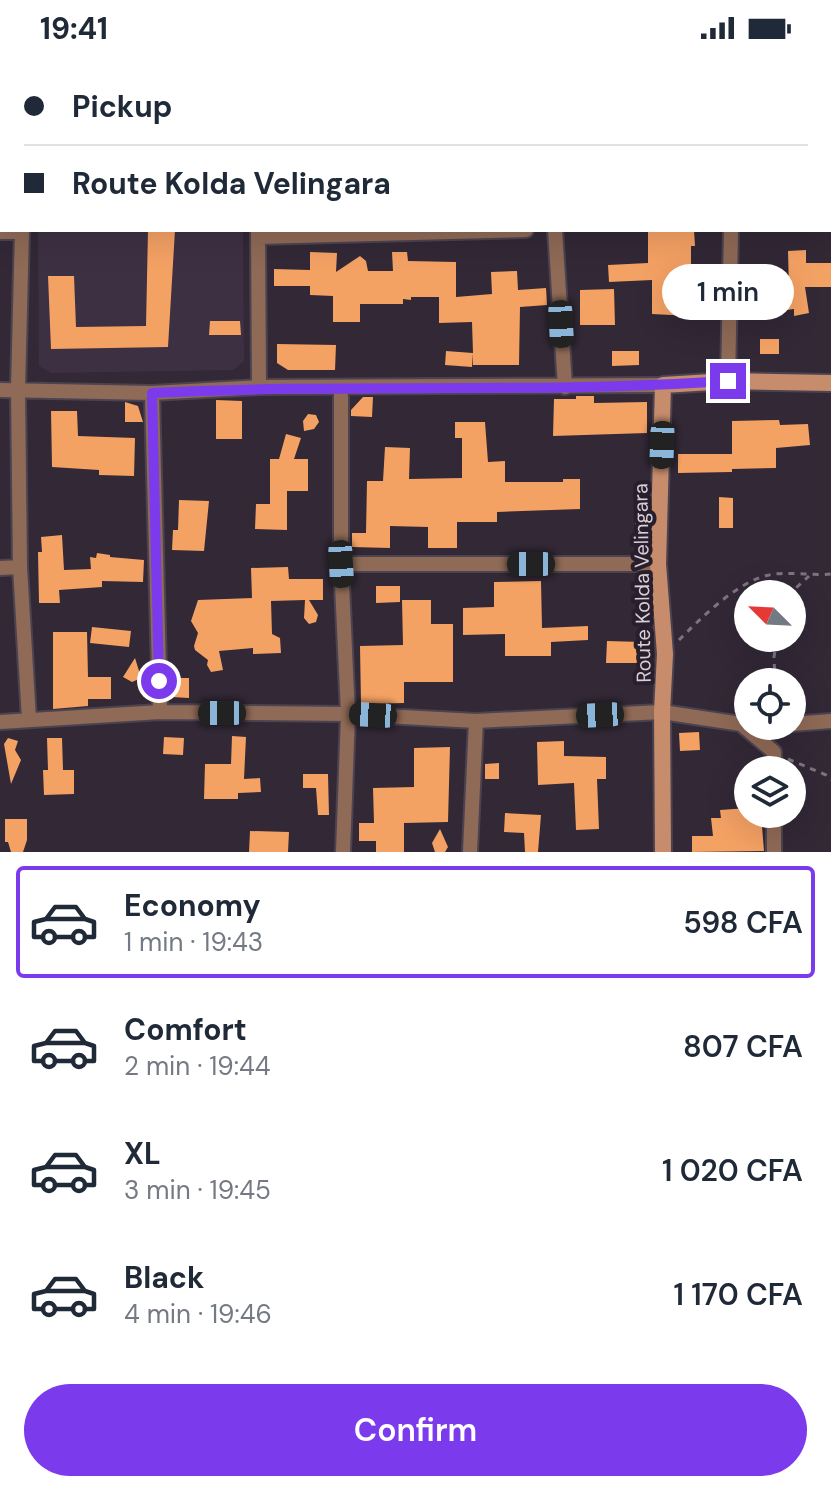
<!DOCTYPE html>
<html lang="en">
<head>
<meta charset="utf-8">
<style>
  :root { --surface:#fff; --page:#f2f2f3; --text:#1f2937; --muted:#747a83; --line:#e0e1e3; --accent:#7c3aed }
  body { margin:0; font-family:"DM Sans",sans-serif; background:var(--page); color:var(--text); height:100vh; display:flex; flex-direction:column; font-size:30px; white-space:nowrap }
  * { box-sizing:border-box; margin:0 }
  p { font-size:26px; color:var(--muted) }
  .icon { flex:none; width:44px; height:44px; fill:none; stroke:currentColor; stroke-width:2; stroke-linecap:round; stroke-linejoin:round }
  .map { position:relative; height:796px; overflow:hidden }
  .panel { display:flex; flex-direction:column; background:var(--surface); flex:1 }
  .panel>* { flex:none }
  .hud { position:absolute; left:0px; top:0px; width:832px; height:176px; box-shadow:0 8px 32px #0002; display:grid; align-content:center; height:176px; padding:0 24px; background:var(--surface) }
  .needle { width:52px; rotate:294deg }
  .controls { position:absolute; left:734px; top:524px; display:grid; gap:16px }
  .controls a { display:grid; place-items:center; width:72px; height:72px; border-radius:50%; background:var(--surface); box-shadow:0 8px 32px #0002; font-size:40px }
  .end { position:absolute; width:36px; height:36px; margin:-18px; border:10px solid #7c3aed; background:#fff; box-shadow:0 0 0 4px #fff }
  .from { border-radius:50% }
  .bubble { position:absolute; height:56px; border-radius:28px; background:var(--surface); box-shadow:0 8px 32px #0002; font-size:26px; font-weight:600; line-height:56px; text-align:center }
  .car { position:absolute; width:24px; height:48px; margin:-24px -12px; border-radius:10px; box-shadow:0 0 6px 2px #0007; background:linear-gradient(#222 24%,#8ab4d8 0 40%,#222 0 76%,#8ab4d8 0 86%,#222 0) }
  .hud b { display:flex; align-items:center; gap:28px; height:76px; font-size:30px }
  .hud b+b { border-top:2px solid var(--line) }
  .hud i { width:20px; height:20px; background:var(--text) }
  ul { padding:14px 0 0; list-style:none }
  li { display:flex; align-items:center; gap:24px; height:112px; margin:0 16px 12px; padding:0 8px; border:4px solid transparent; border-radius:8px }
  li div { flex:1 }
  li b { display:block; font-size:30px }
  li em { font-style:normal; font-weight:600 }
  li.current { border-color:var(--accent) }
  li>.icon { width:72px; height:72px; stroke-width:1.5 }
  .cta { display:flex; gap:16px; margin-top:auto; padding:16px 24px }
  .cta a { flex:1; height:92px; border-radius:48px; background:var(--accent); color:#fff; font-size:32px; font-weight:600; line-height:92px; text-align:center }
  .status { display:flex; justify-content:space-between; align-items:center; height:56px; padding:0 40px; background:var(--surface); direction:ltr }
  .status svg { height:22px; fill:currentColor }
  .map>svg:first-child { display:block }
</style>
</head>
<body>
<div class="status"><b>19:41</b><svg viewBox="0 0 49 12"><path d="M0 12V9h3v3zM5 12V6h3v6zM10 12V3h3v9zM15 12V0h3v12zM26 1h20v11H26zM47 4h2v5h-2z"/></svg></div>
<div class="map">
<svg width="831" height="796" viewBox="0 0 831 796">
  <rect width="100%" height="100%" fill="#322836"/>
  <path fill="#3e3043" d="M38 174H243L244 305 233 314 51 317 39 310Z"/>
  <path fill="#f4a164" d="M148 174H175L168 291 51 293 48 220H74L76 271 146 270Z
    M648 174H694L695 190H691V260L652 258V224L609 226 608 209 648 207Z
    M806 194V207H831V231H805L809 257 794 260V253L773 256 767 249 769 239 789 232 788 195Z
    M310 196 337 197 336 216 360 200 366 205 368 215H393L392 196H407L408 205 456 206V241L492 238 491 216 517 215 518 234 546 232 547 249 520 251 519 309H473V297L472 311 445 309 446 295 473 297 472 266 439 267V241H411V244L403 243V248H360V266H333V240L310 239V230H274V213L310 214Z
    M614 233 615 269H580V234Z
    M210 265H240L241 279H209Z
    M760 283H779V298H760Z
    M277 288 336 289 335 314H288L277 307Z
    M612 295H639V309L612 310Z
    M576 340H594V347L647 346V377L553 380 554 343H576Z
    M363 341H373L372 361 351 360V354Z
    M216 344 242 345V383H216Z
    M125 346 138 350 143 366H125Z
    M51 355H77L78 380 135 382 134 420 99 419V414L52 411Z
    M308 358 316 359 319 366 314 373 304 375 303 365Z
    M779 364 780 369 808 368 810 389 776 392V412L732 413V416L678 417V398H732V365Z
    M455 366H485L488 406 505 405V426H563V423H580V453L497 456V466H457V492H428V471L390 470V492L352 491V477H366L367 425H383L385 391 410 392 409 423 462 422V382H455Z
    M286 378 301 382 294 403H308V435H287V474L255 473 256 448H270V403H279Z
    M719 441 733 442V472H719Z
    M179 444 209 445 204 495 172 494 173 474H178Z
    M647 462V487H635V463Z
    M62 479 64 514 91 513 90 501 96 502 97 497 110 499V501L144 504 143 526 102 525V531L59 534 60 547H39L38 496H42L41 481Z
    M288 511 289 523H323V544H309L318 559 316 566 309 568 304 562 305 544 271 545 272 578 280 582 281 597 253 598V592L219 595 223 614 211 616 207 609 208 604 195 594 194 590 198 577 191 565 198 544 252 542 251 512Z
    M541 525 542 572 588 570V584L551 586V600H505V578L463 579V552L494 551V526Z
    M376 530H400V546L376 547Z
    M402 544H431V568H453V626H404V647L361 648 360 590 403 589Z
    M92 571 131 575 129 591 90 587Z
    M53 576H87L88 621H111V643H88V650L53 653Z
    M607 585 642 586V607H606Z
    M135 602 140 618 139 623 132 626 123 621Z
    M171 622H189V642L171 641Z
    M699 676 700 694 680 695 679 677Z
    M232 680 246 681 244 723 260 722 261 736 238 737V743H204L205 708H231Z
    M164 681 184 682 183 699 163 698Z
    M8 682 18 685 15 694 21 704 11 728 4 688Z
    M47 682H62L63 714H74V738L44 739 43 714H48Z
    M564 685V700L606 701V723H597L599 773 576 774 574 727 538 729 537 686Z
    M450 691 448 766 404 767V796H376V785H359V767H374L373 732 414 731V692Z
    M499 707V723H485V708Z
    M303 718H328L329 759H318L316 732H303Z
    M748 752V758H761L764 795 692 796V780H713L711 762H721L720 754Z
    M505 757 541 759 538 796H525L524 777 504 776Z
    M5 763H27V784L23 796H11L8 786H5Z
    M440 773 448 791 445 796H435L432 787Z
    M250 775 289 776 288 796H249Z"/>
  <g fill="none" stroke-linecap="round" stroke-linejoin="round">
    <defs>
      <path id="minor" d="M555 0V2
        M29 2V0
        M258 2V0
        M736 2V0
        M22 174 18 333 20 511 29 664
        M258 174 259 331
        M555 174 565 331
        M0 176H22
        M258 181 526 174
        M728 325 731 174
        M341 331V508L348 658 343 796
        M0 334 152 337 259 331 663 329
        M152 337 160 656
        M341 508H658
        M0 512 20 511
        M0 666 160 656 348 658 476 665 662 656 748 669
        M792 668 831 665
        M742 669 774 696V714
        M774 758V796
        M470 796 476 665"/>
      <path id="secondary" d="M663 796 662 656 665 598 658 508 663 329 728 325 831 327"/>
    </defs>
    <use href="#minor" stroke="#4c4350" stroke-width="18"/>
    <use href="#secondary" stroke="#4c4350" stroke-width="20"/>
    <path stroke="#7d7480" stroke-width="3" stroke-dasharray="6 6" stroke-linecap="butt" d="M792 543 797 531 809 520
      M679 584C701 562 738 525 769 519 785 515 812 520 831 518
      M775 626 774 601 777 582
      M788 703 826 719 831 724"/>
    <use href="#minor" stroke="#8f6a56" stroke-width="14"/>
    <use href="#secondary" stroke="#c78c6c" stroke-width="16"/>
  </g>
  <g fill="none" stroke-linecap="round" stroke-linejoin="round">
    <path stroke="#7c3aed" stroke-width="10" d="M159 625 152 337C344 327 536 338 728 325"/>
  </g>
  <g text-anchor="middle" stroke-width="8" stroke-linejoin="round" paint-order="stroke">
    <g font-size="20" fill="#d7d0d9" stroke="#281e2c">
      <text transform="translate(642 527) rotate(-91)" y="7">Route Kolda Velingara</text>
    </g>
  </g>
</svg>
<div class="controls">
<a><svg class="needle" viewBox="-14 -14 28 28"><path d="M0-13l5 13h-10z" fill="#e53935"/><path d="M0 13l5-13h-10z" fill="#747a83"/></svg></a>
<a><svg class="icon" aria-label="locate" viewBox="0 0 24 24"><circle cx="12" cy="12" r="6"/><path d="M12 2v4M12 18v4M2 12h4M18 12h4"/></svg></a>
<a><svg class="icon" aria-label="layers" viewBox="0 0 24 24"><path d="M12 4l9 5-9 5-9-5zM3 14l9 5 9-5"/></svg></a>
</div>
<i class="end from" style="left:159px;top:625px"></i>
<i class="end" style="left:728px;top:325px"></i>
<div class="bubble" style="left:662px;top:208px;width:132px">1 min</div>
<i class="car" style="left:561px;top:268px;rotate:177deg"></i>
<i class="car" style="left:662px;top:389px;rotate:182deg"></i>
<i class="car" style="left:341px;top:508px;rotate:177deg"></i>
<i class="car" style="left:531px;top:508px;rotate:270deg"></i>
<i class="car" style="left:222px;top:657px;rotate:270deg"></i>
<i class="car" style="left:373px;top:659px;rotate:273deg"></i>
<i class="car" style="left:600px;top:659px;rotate:267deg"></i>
<div class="hud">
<b><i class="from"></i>Pickup</b>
<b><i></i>Route Kolda Velingara</b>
</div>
</div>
<section class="panel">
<ul>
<li class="current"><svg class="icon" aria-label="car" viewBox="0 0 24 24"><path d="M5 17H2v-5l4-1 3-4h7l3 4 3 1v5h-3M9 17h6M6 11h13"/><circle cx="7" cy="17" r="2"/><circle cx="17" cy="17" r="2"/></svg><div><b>Economy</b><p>1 min · 19:43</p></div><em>598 CFA</em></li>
<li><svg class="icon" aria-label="car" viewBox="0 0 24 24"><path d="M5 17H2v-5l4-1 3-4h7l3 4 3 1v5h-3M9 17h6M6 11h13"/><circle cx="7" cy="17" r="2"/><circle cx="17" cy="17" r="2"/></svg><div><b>Comfort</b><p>2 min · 19:44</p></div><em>807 CFA</em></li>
<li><svg class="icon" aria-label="car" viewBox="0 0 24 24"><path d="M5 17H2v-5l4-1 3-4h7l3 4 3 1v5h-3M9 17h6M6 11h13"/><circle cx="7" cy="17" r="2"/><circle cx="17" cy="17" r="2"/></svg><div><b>XL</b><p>3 min · 19:45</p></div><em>1 020 CFA</em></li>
<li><svg class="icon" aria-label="car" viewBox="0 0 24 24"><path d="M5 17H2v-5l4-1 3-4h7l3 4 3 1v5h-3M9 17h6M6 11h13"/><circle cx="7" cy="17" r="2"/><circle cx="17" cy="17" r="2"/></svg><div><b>Black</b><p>4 min · 19:46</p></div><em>1 170 CFA</em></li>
</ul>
<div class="cta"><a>Confirm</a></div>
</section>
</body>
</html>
